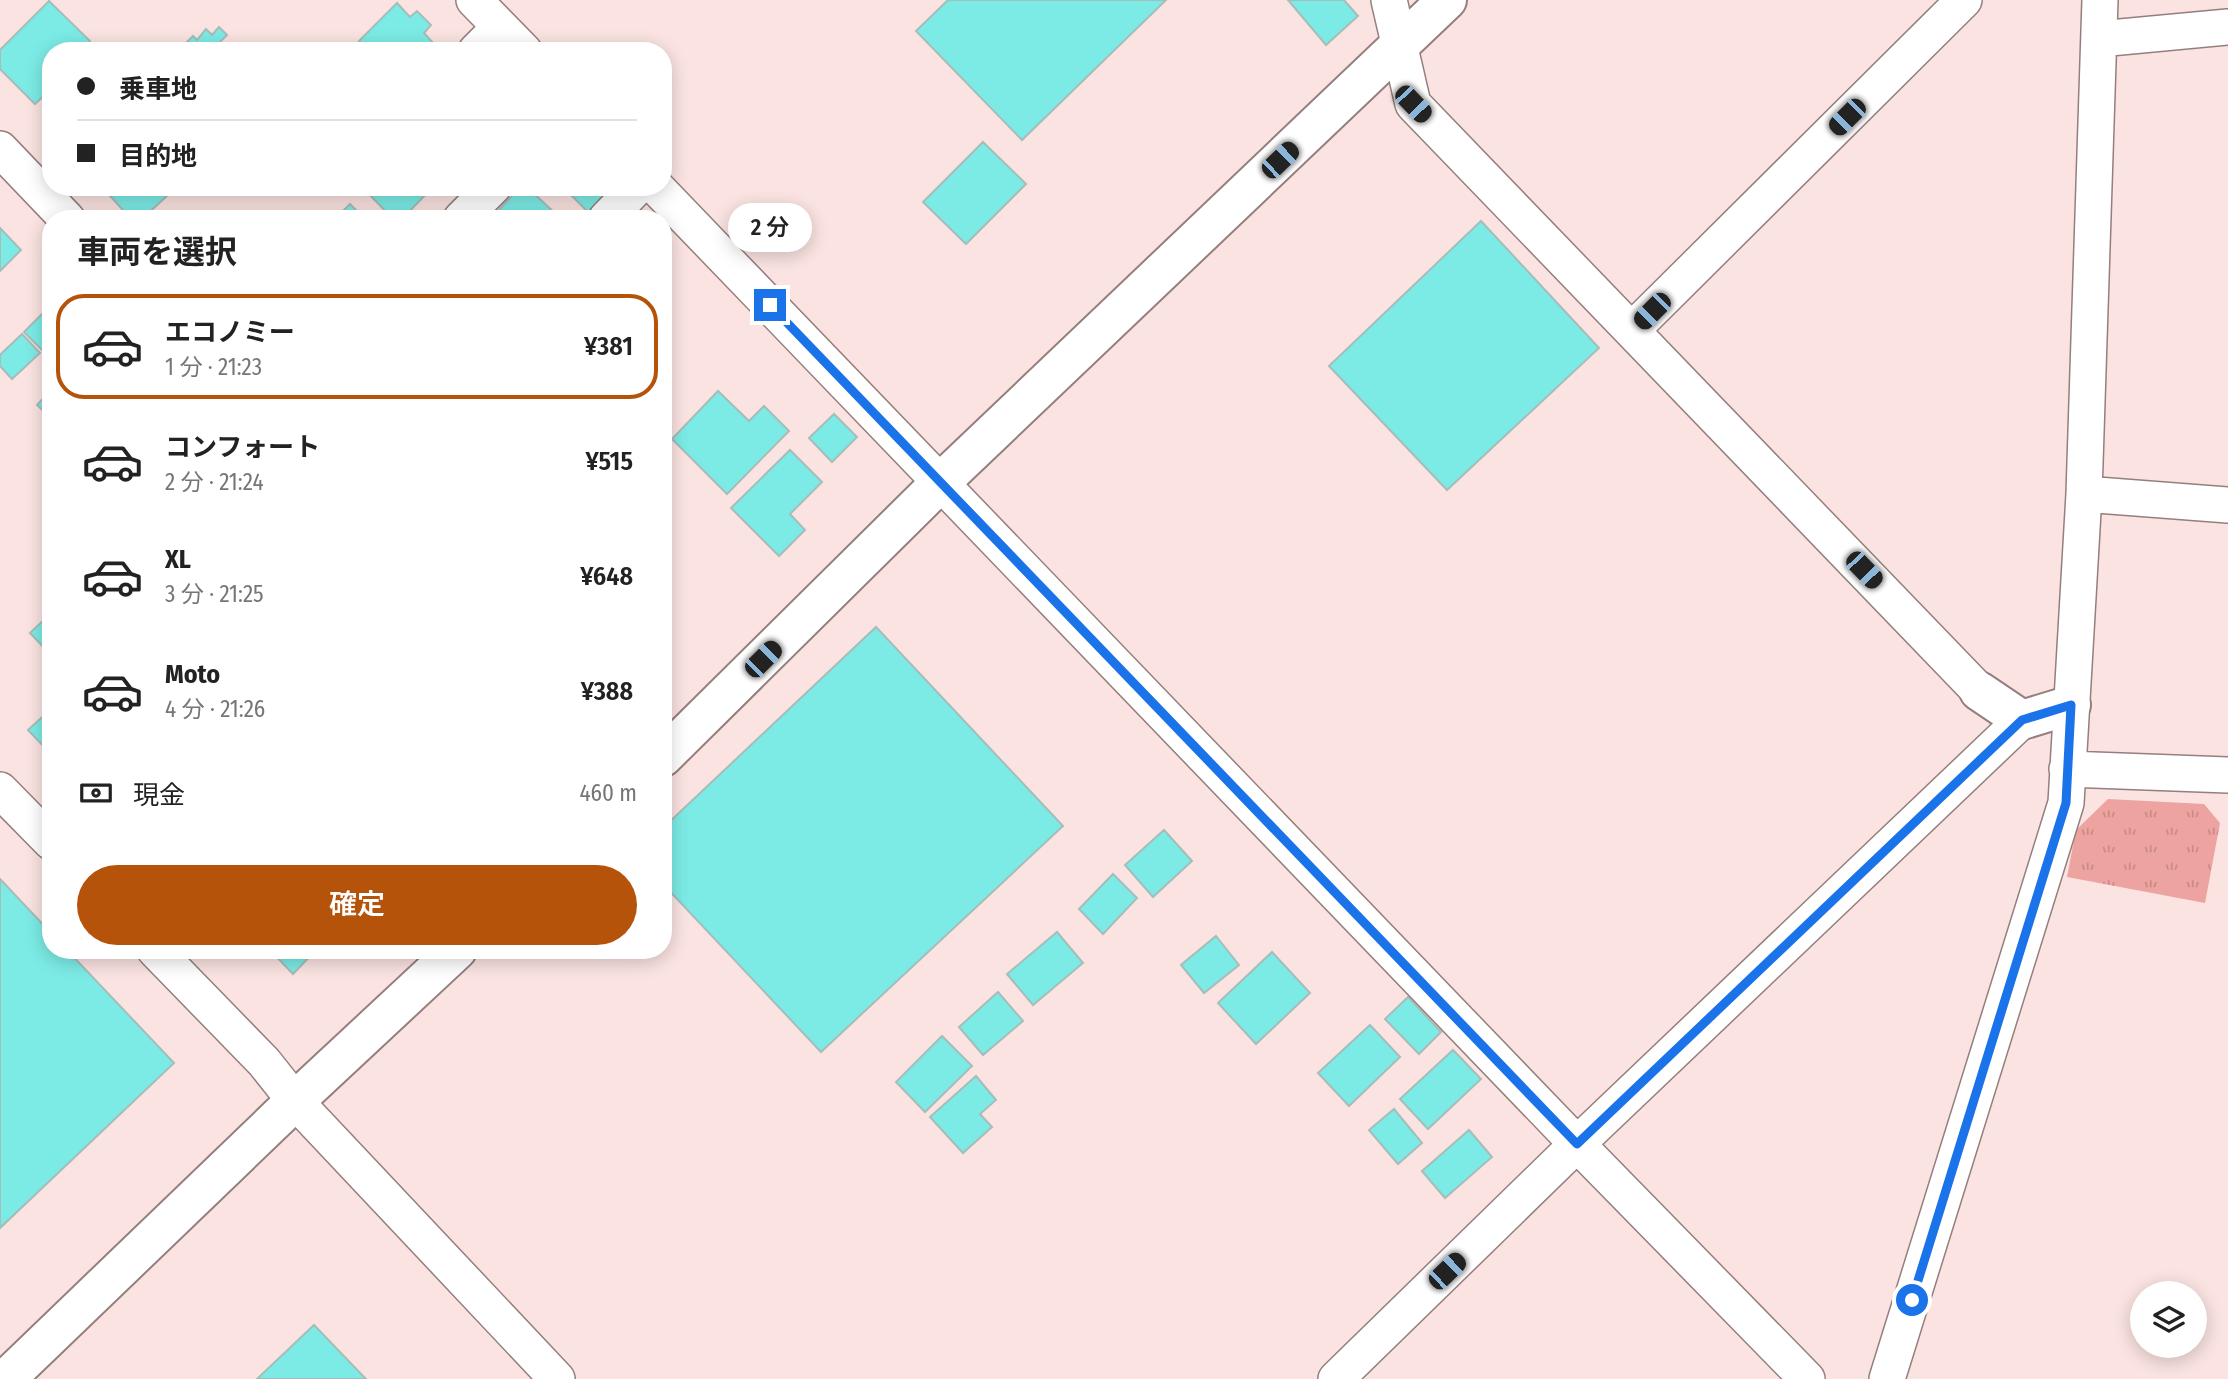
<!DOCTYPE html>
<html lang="ja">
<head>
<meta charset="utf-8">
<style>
  :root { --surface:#fff; --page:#f6f6f6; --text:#222; --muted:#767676; --line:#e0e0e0; --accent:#b45309 }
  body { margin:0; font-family:"Fira Sans Condensed","Noto Sans JP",sans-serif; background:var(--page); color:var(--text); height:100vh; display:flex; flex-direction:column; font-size:26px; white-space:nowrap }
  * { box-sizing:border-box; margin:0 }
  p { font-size:23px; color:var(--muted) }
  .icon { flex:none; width:38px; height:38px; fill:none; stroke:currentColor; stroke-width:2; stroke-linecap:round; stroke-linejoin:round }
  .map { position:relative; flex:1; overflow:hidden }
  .drawer { position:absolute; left:42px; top:210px; width:630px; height:749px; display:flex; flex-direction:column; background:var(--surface); border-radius:28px; box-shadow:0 4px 18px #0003 }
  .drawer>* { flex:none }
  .hud { position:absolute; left:42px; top:42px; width:630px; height:154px; border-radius:28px; box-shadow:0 4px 18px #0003; display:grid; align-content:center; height:154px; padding:0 35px; background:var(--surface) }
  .buttons { position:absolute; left:2130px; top:1281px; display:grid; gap:14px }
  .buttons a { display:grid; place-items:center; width:77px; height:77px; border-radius:50%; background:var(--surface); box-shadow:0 4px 18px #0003; font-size:35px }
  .end { position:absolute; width:32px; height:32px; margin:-16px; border:9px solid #1a73e8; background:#fff; box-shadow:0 0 0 4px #fff }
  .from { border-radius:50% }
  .bubble { position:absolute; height:49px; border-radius:24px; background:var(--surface); box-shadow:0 4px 18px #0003; font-size:23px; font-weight:600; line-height:49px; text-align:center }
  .car { position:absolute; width:21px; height:42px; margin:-21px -10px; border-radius:9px; box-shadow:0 0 5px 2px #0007; background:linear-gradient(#222 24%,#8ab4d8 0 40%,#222 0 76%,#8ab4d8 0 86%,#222 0) }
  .hud b { display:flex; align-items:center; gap:24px; height:66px; font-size:26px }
  .hud b+b { border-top:2px solid var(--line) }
  .hud i { width:18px; height:18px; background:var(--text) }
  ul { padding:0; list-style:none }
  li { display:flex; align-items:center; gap:21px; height:105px; margin:0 14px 10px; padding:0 21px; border:4px solid transparent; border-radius:28px }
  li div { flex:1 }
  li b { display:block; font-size:26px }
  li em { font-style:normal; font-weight:600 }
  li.active { border-color:var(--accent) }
  li>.icon { width:63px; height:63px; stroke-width:1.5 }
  h2 { padding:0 35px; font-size:32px; line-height:84px }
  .pay { display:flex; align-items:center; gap:18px; height:77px; padding:0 35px; font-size:26px }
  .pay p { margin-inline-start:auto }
  .primary-button { display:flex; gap:14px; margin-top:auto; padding:14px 35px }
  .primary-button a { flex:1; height:80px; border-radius:42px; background:var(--accent); color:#fff; font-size:28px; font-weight:600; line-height:80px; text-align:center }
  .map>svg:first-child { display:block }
</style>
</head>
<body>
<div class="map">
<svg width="2228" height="1379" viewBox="0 0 2228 1379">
  <defs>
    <pattern id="park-tufts" width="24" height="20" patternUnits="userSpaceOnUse" patternTransform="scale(1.75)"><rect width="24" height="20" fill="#eda39f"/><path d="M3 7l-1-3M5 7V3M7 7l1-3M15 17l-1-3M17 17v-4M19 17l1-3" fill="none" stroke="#ca8b88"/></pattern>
  </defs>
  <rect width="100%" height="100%" fill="#fae3e1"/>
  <path fill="url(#park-tufts)" d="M2108 799 2204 804 2220 823 2205 903 2067 877 2076 830Z"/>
  <path fill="#7cebe5" stroke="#a5bdbb" stroke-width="2" d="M948 0H1166L1022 140 916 31Z
    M1288 0H1344L1358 16 1326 45Z
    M49 1 90 41 81 51H51V89L35 104 0 69V50Z
    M397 3 410 17 417 11 431 25 424 33 435 45 430 51H368L359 41Z
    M219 27 227 35 217 45 223 51H182L180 49 193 36 197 40 206 29 212 35Z
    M983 142 1026 184 966 244 923 202Z
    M102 187H160L168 195 142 219H131Z
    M368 187H433L402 219H393L365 190Z
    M520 187H527L557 215 554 219H508L499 210Z
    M563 187H599L609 197 591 215Z
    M350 204 365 219H335Z
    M1481 221 1599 348 1447 490 1329 366Z
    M0 228 21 250 0 271Z
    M51 305V355L49 357 24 332Z
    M22 334 40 353 12 379 0 366V355Z
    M51 390V418L37 405Z
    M718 391 749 421 764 406 789 431 727 494 672 439Z
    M834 414 857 437 832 462 809 438Z
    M790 450 822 482 790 514 805 530 779 556 731 508Z
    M51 613V655L30 633Z
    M876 627 1063 826 821 1052 663 884V828Z
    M51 709V754L28 730Z
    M1164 830 1192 861 1153 897 1125 865Z
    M1113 874 1137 898 1103 934 1079 909Z
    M0 879 51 933V950H67L174 1063 0 1228Z
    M1057 932 1083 963 1033 1005 1007 974Z
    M1216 936 1239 965 1204 993 1181 965Z
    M270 950H316L293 974Z
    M1272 952 1310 993 1256 1044 1218 1003Z
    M998 992 1023 1021 983 1055 959 1027Z
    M1408 997 1441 1032 1419 1054 1385 1019Z
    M1370 1025 1400 1057 1349 1106 1318 1073Z
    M942 1036 972 1066 925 1112 896 1082Z
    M1453 1050 1481 1079 1428 1129 1400 1099Z
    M976 1076 996 1100 980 1114 992 1127 963 1153 930 1117Z
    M1394 1109 1422 1143 1398 1164 1369 1130Z
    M1469 1130 1492 1157 1445 1198 1422 1171Z
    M314 1325 366 1379H257Z"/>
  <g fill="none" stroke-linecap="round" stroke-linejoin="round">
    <defs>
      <path id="street" d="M474 0 524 51
        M1389 0 1413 104 1979 691
        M2099 39 2228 27
        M476 51 500 27
        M0 149 67 219
        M656 187 1577 1144 1807 1379
        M461 219 493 187
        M606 219 637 187
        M1632 330 1964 0
        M2084 494 2228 505
        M2067 769 2228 775
        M0 790 51 842
        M155 950 264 1062 295 1101 557 1379
        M1336 1379 1577 1144 2022 720
        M1887 1379 2066 803 2084 494 2100 0"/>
      <path id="secondary" d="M1979 691 2022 720 2071 705
        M663 757 941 482 1447 0
        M6 1379 295 1101 457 950"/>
    </defs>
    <use href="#street" stroke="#947f7e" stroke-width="38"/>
    <use href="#secondary" stroke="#947f7e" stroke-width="42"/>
    <use href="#street" stroke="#fff" stroke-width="35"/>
    <use href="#secondary" stroke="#fff" stroke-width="38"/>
  </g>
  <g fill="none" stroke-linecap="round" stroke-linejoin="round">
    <path stroke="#1a73e8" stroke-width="9" d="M770 305 1577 1144 2022 720 2071 705 2066 803 1912 1300"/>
  </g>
</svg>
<div class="buttons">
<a><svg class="icon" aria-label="layers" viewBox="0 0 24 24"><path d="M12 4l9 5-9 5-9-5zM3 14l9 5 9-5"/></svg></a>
</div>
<i class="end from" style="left:1912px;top:1300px"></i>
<i class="end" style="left:770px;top:305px"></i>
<div class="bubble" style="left:728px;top:203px;width:84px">2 分</div>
<i class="car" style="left:1413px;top:104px;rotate:136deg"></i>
<i class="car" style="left:1847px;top:117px;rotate:225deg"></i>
<i class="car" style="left:1280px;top:160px;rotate:46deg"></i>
<i class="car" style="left:1652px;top:311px;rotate:225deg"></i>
<i class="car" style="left:1864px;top:570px;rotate:136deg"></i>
<i class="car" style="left:763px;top:659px;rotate:45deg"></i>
<i class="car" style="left:1447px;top:1271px;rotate:46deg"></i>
<div class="hud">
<b><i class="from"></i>乗車地</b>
<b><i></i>目的地</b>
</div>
<section class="drawer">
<h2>車両を選択</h2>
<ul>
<li class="active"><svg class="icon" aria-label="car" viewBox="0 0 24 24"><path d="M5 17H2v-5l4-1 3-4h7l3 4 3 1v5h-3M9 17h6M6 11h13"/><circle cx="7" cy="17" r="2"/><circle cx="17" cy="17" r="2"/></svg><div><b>エコノミー</b><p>1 分 · 21:23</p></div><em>¥381</em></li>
<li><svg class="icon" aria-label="car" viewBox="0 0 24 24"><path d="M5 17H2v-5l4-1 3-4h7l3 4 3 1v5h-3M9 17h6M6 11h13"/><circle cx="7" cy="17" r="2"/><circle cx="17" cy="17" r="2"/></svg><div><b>コンフォート</b><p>2 分 · 21:24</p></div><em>¥515</em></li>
<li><svg class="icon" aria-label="car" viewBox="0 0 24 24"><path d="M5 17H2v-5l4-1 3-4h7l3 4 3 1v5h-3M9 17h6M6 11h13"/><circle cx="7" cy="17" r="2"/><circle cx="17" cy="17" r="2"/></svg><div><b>XL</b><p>3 分 · 21:25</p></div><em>¥648</em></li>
<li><svg class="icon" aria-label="car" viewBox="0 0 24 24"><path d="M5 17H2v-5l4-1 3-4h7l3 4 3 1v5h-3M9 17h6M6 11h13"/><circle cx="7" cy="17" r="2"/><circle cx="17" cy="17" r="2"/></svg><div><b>Moto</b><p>4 分 · 21:26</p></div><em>¥388</em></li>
</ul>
<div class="pay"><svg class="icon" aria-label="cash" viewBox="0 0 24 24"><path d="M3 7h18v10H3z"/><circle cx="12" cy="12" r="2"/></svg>現金<p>460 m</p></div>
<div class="primary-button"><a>確定</a></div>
</section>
</div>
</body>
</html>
